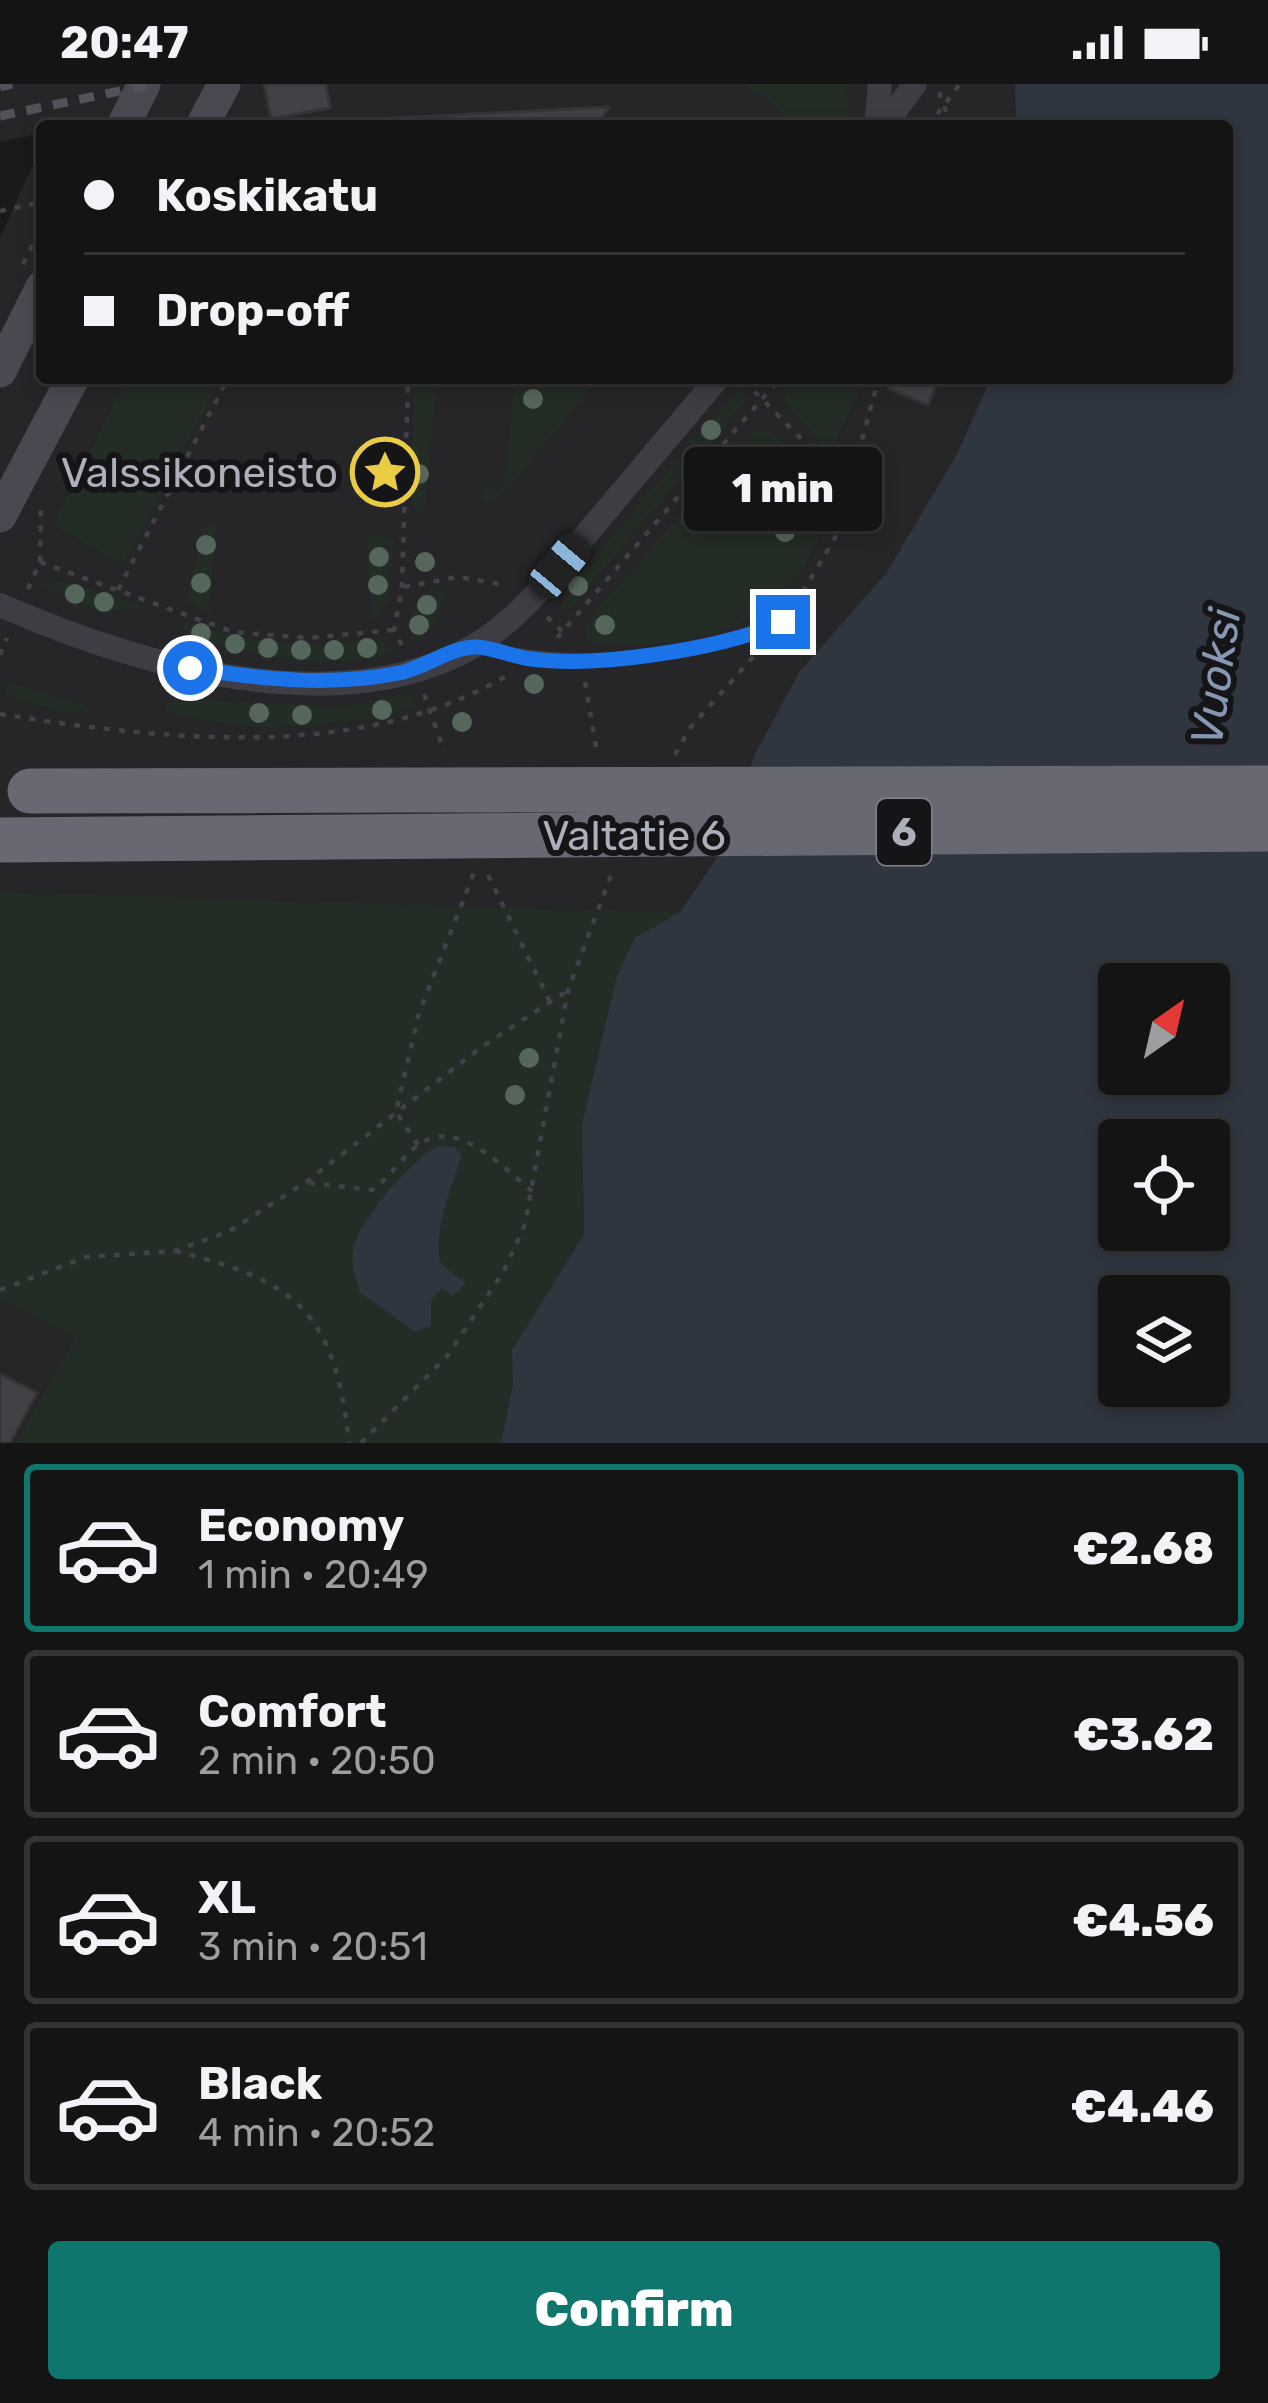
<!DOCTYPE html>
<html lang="en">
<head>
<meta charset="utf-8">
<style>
  :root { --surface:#141415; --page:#212122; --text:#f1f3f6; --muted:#9d9ea0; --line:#333334; --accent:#0f766e }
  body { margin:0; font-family:Rubik,sans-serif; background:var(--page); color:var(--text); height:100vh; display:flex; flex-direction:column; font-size:45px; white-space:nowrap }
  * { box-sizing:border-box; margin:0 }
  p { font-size:39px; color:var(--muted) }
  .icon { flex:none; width:66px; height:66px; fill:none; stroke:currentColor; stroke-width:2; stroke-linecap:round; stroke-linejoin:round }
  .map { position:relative; height:1359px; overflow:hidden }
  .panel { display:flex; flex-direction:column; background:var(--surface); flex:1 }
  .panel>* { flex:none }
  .hud { position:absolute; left:36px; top:36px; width:1197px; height:264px; border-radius:12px; box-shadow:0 6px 18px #0003,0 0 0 3px var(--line); display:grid; align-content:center; height:264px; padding:0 48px; background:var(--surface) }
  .needle { width:78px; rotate:34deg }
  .controls { position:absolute; left:1098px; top:879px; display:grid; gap:24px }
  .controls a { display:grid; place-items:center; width:132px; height:132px; border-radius:12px; background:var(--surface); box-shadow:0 6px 18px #0003,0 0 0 3px var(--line); font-size:60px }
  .end { position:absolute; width:54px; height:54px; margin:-27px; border:15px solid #1a73e8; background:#fff; box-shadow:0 0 0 6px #fff }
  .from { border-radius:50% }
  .bubble { position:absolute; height:84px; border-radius:12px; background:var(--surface); box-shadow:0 6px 18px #0003,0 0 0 3px var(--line); font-size:39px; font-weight:800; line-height:84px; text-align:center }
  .car { position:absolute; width:36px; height:72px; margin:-36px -18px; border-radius:15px; box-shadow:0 0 9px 3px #0007; background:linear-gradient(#222 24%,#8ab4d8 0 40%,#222 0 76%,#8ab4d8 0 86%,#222 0) }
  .hud b { display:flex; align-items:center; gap:42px; height:114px; font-size:45px }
  .hud b+b { border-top:3px solid var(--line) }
  .hud i { width:30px; height:30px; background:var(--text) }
  ul { padding:21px 0 0; list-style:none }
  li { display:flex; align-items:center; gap:36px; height:168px; margin:0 24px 18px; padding:0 24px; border:6px solid var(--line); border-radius:12px }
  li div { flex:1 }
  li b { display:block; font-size:45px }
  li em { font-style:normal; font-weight:800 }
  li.selected { border-color:var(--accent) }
  li>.icon { width:108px; height:108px; stroke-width:1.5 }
  .primary-button { display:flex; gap:24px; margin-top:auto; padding:24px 48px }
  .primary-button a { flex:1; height:138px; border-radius:12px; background:var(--accent); color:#fff; font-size:48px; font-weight:800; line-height:138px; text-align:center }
  .status { display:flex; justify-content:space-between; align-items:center; height:84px; padding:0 60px; background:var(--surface); direction:ltr }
  .status svg { height:33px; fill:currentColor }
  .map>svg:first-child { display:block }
</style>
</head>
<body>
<div class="status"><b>20:47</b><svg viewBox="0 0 49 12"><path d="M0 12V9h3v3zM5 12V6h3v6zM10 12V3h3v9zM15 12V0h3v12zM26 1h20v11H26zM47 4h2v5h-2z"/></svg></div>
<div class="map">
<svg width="1268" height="1359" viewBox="0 0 1268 1359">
  <rect width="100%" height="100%" fill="#1a1a1c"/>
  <path fill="#262629" d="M0 0H1015L1016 42H42V49L0 58Z
    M42 60V294H991L957 370 887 488 800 587 732 752 680 829 601 968 582 1040 584 1150 540 1215 502 1334 501 1359H0V154Z"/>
  <path fill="#242c26" d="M743 0H847L849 42H793L771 18Z
    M127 294H221L123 481 52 441Z
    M414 294H438L426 419 419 431 411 417Z
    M516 294H599L505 409 484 420 482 402 502 404Z
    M793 294H866L830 369 785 319V304Z
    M737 306 746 312 744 318 571 524 558 527 567 504Z
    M753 347 771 348C786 365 812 385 820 405 830 428 823 445 813 466 772 555 677 564 589 560L584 545 597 526Z
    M216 439 209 529 184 517 206 442Z
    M367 448 395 455 388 520 372 539Z
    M62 498 141 521C107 538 71 518 43 500Z
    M438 503 445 508C442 527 430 555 411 557V527Z
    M187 537C252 563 310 561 379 556L395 567C347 591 237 570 187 551L181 544Z
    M11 598 82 620 89 627H58L9 614 3 604Z
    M412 608 414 625C334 644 245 651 165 628V620L190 615 338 623Z
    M0 808 680 829 635 854 582 1040 584 1150 512 1266 513 1300 501 1359H16L75 1253 0 1214Z"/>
  <path fill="#303640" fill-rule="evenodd" d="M1015 0H1268V1359H501L513 1300 512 1266 584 1150 582 1040 617 892 635 854 680 828 732 752 754 672 800 587 887 488 957 370 991 294H1227V42H1016ZM1119 900H1209V990H1119ZM1119 1056H1209V1146H1119ZM1119 1212H1209V1302H1119Z
    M439 1062 454 1063 462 1072C454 1093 429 1161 442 1180 447 1187 459 1194 466 1199L453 1212 442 1204 431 1217V1242L415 1248 360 1208C355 1192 350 1179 354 1162 360 1137 415 1070 439 1062Z"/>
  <path fill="#414246" stroke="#353438" stroke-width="3" d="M264 0H326L330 24 271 35Z
    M609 23 598 42 260 41Z
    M893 294H939L928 321 889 305Z
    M0 1290 37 1309 10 1359H0Z"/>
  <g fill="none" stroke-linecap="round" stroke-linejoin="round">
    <path stroke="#414248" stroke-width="4.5" stroke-dasharray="6 9" stroke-linecap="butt" d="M939 8 951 42
      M928 42 960 0
      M0 127 42 118
      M23 180 42 142
      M744 297 850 404
      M40 478 233 548 309 554 393 546
      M404 503 458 493 505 501
      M28 505 40 478 41 419
      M118 506 228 294
      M795 521 835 454 879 294
      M547 533 565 550
      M557 554 780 294
      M402 561 394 546 402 504 408 294
      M0 571 7 554
      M585 598 597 669
      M424 610 444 667
      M0 630C164 656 361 679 510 590
      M675 671 690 644 754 572
      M488 791 550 918
      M418 1061 396 1028 419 929 475 786
      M309 1099 372 1106C391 1093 402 1072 420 1060 458 1033 506 1086 534 1109
      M175 1167C299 1197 335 1230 349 1359
      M0 1206 86 1173 174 1167 228 1148 306 1098 483 962 567 907
      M361 1359 448 1271 504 1187 525 1140 568 906 613 786"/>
    <path stroke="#3d3d43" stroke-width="12" d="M475 562C573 585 690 579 783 538"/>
    <path stroke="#3d3d43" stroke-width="24" d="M876 42 880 0
      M884 42 915 0
      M0 521C134 580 336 641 474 562 523 533 559 483 595 440 636 391 677 343 718 294"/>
    <path stroke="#494a51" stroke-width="33" d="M123 42 144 0
      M202 42 224 0
      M0 287 42 203
      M0 432 73 294"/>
    <path stroke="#52535a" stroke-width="9" stroke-dasharray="15 12" stroke-linecap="butt" d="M0 3 12 0
      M0 32 153 0"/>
    <path stroke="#676872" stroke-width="45" d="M30 707 1268 704
      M0 756 1268 745"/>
  </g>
  <g fill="#55665a">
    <circle cx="533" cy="315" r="10"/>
    <circle cx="711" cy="346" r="10"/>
    <circle cx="419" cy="390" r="10"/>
    <circle cx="777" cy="396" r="10"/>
    <circle cx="785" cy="448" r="10"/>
    <circle cx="206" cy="461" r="10"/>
    <circle cx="379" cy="473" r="10"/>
    <circle cx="425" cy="478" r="10"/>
    <circle cx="201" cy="499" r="10"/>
    <circle cx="378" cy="501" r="10"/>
    <circle cx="578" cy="502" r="10"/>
    <circle cx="75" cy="510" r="10"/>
    <circle cx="104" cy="518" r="10"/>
    <circle cx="427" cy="521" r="10"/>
    <circle cx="419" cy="541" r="10"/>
    <circle cx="605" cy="541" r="10"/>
    <circle cx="201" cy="549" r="10"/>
    <circle cx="235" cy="560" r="10"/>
    <circle cx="268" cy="564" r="10"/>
    <circle cx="367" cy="564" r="10"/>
    <circle cx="301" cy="566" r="10"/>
    <circle cx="334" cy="566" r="10"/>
    <circle cx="534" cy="600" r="10"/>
    <circle cx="382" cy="626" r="10"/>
    <circle cx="259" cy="629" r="10"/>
    <circle cx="302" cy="631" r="10"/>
    <circle cx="462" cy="638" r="10"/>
    <circle cx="529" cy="974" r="10"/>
    <circle cx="515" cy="1011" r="10"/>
  </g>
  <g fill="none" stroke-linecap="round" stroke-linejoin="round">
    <path stroke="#1a73e8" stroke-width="15" d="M190 584C262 595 328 603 399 589 424 584 453 562 477 563 495 564 513 573 531 575 598 584 721 565 783 538"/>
  </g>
  <defs>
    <symbol id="sight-ring" viewBox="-11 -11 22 22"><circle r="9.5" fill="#151517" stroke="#e9cb44" stroke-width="1.5"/><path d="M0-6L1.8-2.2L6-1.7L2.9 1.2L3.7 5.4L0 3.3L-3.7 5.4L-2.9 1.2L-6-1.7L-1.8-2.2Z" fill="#e9cb44"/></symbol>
  </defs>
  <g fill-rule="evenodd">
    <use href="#sight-ring" x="347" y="350" width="76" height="76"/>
  </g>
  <g text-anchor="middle" stroke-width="12" stroke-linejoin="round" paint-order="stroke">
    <rect fill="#151517" stroke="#7f818a" stroke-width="3" x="877" y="715" width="54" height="66" rx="9"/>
    <g font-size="39" font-weight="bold" fill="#adafbb">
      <text x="904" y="762">6</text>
    </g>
    <g font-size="42" fill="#adafbb" stroke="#151517" text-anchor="end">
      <text x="338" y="403">Valssikoneisto</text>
    </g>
    <g font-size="42" fill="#adafbb" stroke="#151517">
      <text x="634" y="766">Valtatie 6</text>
    </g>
    <g font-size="45" font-style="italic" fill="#8697b3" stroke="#151517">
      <text transform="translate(1215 593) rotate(-82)" y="16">Vuoksi</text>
    </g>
  </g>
</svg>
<div class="controls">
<a><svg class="needle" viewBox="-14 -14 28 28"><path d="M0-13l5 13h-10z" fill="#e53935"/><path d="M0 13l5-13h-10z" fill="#9d9ea0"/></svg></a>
<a><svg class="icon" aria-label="locate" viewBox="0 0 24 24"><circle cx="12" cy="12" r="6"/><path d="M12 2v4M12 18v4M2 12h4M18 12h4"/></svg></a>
<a><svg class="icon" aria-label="layers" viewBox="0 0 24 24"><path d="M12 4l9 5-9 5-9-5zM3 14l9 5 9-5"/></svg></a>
</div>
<i class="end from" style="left:190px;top:584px"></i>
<i class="end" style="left:783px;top:538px"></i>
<div class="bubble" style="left:684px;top:363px;width:198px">1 min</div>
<i class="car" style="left:560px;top:482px;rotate:40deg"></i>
<div class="hud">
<b><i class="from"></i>Koskikatu</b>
<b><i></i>Drop-off</b>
</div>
</div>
<section class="panel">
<ul>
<li class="selected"><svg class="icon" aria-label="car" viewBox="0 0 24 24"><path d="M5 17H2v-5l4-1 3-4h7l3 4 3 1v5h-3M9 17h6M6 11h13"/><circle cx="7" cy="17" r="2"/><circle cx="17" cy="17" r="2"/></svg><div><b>Economy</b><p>1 min · 20:49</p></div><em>€2.68</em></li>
<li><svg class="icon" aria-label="car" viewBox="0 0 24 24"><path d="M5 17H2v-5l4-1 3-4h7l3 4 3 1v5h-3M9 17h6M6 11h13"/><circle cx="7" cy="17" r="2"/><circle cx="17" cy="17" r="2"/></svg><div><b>Comfort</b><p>2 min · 20:50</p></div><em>€3.62</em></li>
<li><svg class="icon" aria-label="car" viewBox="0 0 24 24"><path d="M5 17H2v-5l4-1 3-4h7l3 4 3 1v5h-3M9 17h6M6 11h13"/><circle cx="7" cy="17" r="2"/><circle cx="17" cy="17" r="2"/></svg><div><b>XL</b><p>3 min · 20:51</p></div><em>€4.56</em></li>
<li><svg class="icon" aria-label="car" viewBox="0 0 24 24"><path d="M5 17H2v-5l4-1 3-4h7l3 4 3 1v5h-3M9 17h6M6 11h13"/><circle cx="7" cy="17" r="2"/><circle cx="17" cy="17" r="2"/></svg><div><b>Black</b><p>4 min · 20:52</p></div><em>€4.46</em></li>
</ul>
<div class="primary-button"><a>Confirm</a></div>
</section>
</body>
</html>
